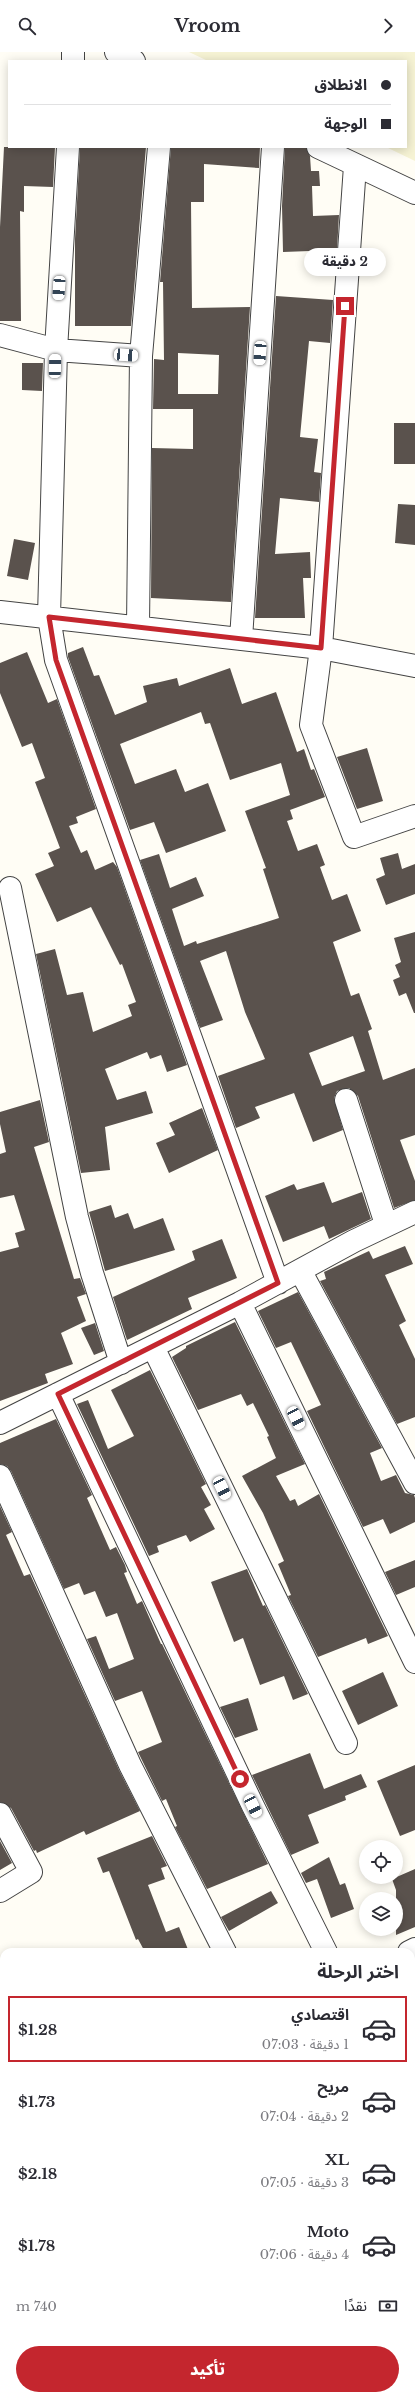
<!DOCTYPE html>
<html lang="ar">
<head>
<meta charset="utf-8">
<style>
  :root { --surface:#fff; --page:#f2f2f3; --text:#2b2b33; --muted:#7c7c81; --line:#e1e1e2; --accent:#c4262e }
  body { margin:0; font-family:"Libre Baskerville","Noto Sans Arabic",serif; background:var(--page); color:var(--text); direction:rtl; height:100vh; display:flex; flex-direction:column; font-size:15px; white-space:nowrap }
  * { box-sizing:border-box; margin:0 }
  p { font-size:13px; color:var(--muted) }
  .icon { flex:none; width:22px; height:22px; fill:none; stroke:currentColor; stroke-width:2; stroke-linecap:round; stroke-linejoin:round }
  .map { position:relative; flex:1; overflow:hidden; direction:ltr }
  .details { position:absolute; left:0px; top:1896px; width:415px; height:452px; display:flex; flex-direction:column; background:var(--surface); border-radius:12px 12px 0 0; box-shadow:0 2px 10px #0003; direction:rtl }
  .details>* { flex:none }
  .top-card { position:absolute; left:8px; top:8px; width:399px; height:88px; border-radius:0px; box-shadow:0 2px 10px #0003; direction:rtl; display:grid; align-content:center; height:88px; padding:0 16px; background:var(--surface) }
  .buttons { position:absolute; left:359px; top:1788px; display:grid; gap:8px }
  .buttons a { display:grid; place-items:center; width:44px; height:44px; border-radius:50%; background:var(--surface); box-shadow:0 2px 10px #0003; font-size:20px }
  .end { position:absolute; width:18px; height:18px; margin:-9px; border:5px solid #c4262e; background:#fff; box-shadow:0 0 0 2px #fff }
  .from { border-radius:50% }
  .bubble { position:absolute; height:28px; border-radius:14px; background:var(--surface); box-shadow:0 2px 10px #0003; font-size:13px; font-weight:800; line-height:28px; text-align:center; direction:rtl }
  .car { position:absolute; width:12px; height:24px; margin:-12px -6px; border-radius:5px; box-shadow:0 0 3px 1px #0007; background:linear-gradient(#fff 24%,#345 0 40%,#fff 0 76%,#345 0 86%,#fff 0) }
  .top-card b { display:flex; align-items:center; gap:14px; height:38px; font-size:15px }
  .top-card b+b { border-top:1px solid var(--line) }
  .top-card i { width:10px; height:10px; background:var(--text) }
  ul { padding:0; list-style:none }
  li { display:flex; align-items:center; gap:12px; height:66px; margin:0 8px 6px; padding:0 8px; border:2px solid transparent; border-radius:0px }
  li div { flex:1 }
  li b { display:block; font-size:15px }
  li em { font-style:normal; font-weight:800 }
  li.selected { border-color:var(--accent) }
  li>.icon { width:36px; height:36px; stroke-width:1.5 }
  h2 { padding:0 16px; font-size:18px; line-height:48px }
  .pay { display:flex; align-items:center; gap:10px; height:44px; padding:0 16px; font-size:15px }
  .pay p { margin-inline-start:auto }
  .cta { display:flex; gap:8px; margin-top:auto; padding:8px 16px }
  .cta a { flex:1; height:46px; border-radius:24px; background:var(--accent); color:#fff; font-size:16px; font-weight:800; line-height:46px; text-align:center }
  header { display:flex; justify-content:space-between; align-items:center; height:52px; padding:0 16px; background:var(--surface); font-size:18px; font-weight:800 }
  .map>svg:first-child { display:block }
</style>
</head>
<body>
<header><svg class="icon" aria-label="forward" viewBox="0 0 24 24"><path d="M9 5l7 7-7 7"/></svg>Vroom<svg class="icon" aria-label="search" viewBox="0 0 24 24"><circle cx="10" cy="10" r="6"/><path d="M15 15l6 6"/></svg></header>
<div class="map">
<svg width="415" height="2348" viewBox="0 0 415 2348">
  <rect width="100%" height="100%" fill="#fffdf5"/>
  <path fill="#f6f3d4" d="M189 0H415V109L386 95H406V9H208Z"/>
  <path fill="#5a524d" fill-rule="evenodd" d="M4 95H55L53 135 24 134V160L20 159 21 269H0V175Z
    M80 95H146L131 274H75V187Z
    M171 95H260L259 116 204 112V150H191L192 256 250 255 231 550 151 546 152 396 193 397V357H153L154 307 164 308 163 230H160ZM178 301 219 303 218 342H178Z
    M285 95H306L310 104 311 119H319L320 134H312L313 164 339 163 337 198 283 200 282 154Z
    M276 244 333 248 330 291 309 289 300 385 318 387 314 420 321 421 319 450 280 446 275 502 310 500 311 526H303L305 566H255Z
    M22 311H43L42 339 22 338Z
    M394 371H415V412H394Z
    M398 452 415 453V493L395 491Z
    M14 487 35 491 28 528 7 524Z
    M83 595 94 624 99 623 115 663 147 650 143 634 177 626 179 634 230 616 242 652 276 640 297 700 304 697 311 718 314 717 325 745 290 758 293 767 287 769 298 799 317 792 325 813 320 815 332 848 347 842 361 879 333 890 351 944 359 941 372 977 368 979 383 1028 415 1016V1083L400 1088 415 1129V1148L394 1156 358 1044 349 1036 337 1039 334 1046 343 1078 313 1090 294 1041 255 1055 260 1066 236 1076 218 1024 265 1007 245 960 226 899 200 909 223 968 200 976 140 808 159 802 170 836 196 825 204 844 172 857 184 894 196 889 197 892 279 866 263 817 266 816 245 759 290 743 281 711 230 728 210 671 205 672 201 660 120 692 135 732 176 717 185 740 208 731 226 779 166 801 154 770 130 778 68 605V601ZM353 984 365 1019 322 1034 309 1001Z
    M27 600 48 651 57 647 96 757 76 765 78 771 69 774 81 801 87 798 95 818 113 810 117 815 187 1013 167 1020 161 1003 150 1007 147 1000 105 1017 117 1048 146 1039 153 1061 105 1075 110 1118 81 1121 36 902 55 897 67 943 83 940 93 980 132 964 128 953 136 950 122 912 120 913 91 855 57 870 35 822 54 814 48 801 60 796 35 730 45 726 32 691 22 695 0 641V611Z
    M367 696 383 749 357 757 337 705Z
    M398 801 402 817 415 812V842L386 853 376 827 385 823 380 806Z
    M415 880V961H414L406 941 399 944 393 928 400 925 395 913 401 910 394 886Z
    M40 1048 49 1090 34 1095 74 1227 80 1226 86 1242 77 1245 86 1269 61 1281 73 1312 45 1322 48 1331 0 1349V1200L19 1195 15 1181 25 1178 14 1143 0 1146V1102L6 1100 0 1072V1060Z
    M202 1056 218 1098 169 1121 156 1091 175 1083 169 1071Z
    M324 1130 332 1151 362 1140 371 1167 329 1187 324 1174 283 1190 265 1144 294 1132 297 1138Z
    M111 1153 115 1166 128 1161 134 1177 163 1166 175 1198 105 1219 89 1160Z
    M222 1187 237 1226 188 1246 192 1257 127 1288 113 1245 195 1208 192 1199Z
    M405 1194 413 1212 385 1223 406 1269 399 1273 415 1307V1365L397 1372 320 1229 326 1227 324 1220 369 1199 373 1207Z
    M298 1240 382 1396 370 1401 381 1429 396 1423 405 1441 414 1443 415 1446V1470L390 1482 383 1467 363 1475 307 1359 321 1353 291 1290 276 1296 258 1259Z
    M235 1270 305 1412 276 1424 290 1449 295 1447 298 1454 319 1442 388 1584 368 1592 366 1586 318 1605 288 1544 291 1543 278 1512 284 1509 263 1461 242 1424 276 1406 267 1385 269 1384 253 1351 247 1354 241 1342 198 1358 172 1305 186 1296V1294Z
    M95 1271 104 1299 94 1303 81 1276Z
    M150 1318 206 1432 201 1435 211 1453 204 1457 215 1477 190 1490 186 1483 157 1494 159 1500 149 1504 77 1352 88 1348 108 1397 134 1384 111 1338Z
    M56 1367 92 1443 87 1446 110 1498 116 1495 125 1513 127 1520 124 1521 137 1552 142 1549 161 1592H162L268 1812 207 1837 175 1775 177 1774 166 1747 162 1749 138 1700 162 1690 142 1639 115 1649 87 1587 96 1584 109 1617 134 1607 117 1561 106 1565 95 1539 84 1543 79 1531 64 1537 11 1419 7 1414 0 1412V1391Z
    M0 1454 12 1480 6 1483 24 1524 30 1522 119 1718 140 1759 86 1783 84 1779 37 1801 36 1798 34 1799 11 1756 0 1750Z
    M415 1508V1535L396 1543 385 1520Z
    M247 1517 263 1554 265 1553 308 1642 293 1648 284 1624 260 1633 243 1586 234 1590 211 1530Z
    M383 1620 398 1654 358 1673 342 1639Z
    M248 1646 258 1678 235 1686 220 1655Z
    M310 1701 324 1737 361 1722 367 1735 345 1744 346 1748 308 1763 319 1791 291 1803 252 1723Z
    M415 1713V1778L400 1784 377 1729Z
    M152 1784 167 1814 161 1816 165 1827 148 1833 166 1880 179 1875 189 1900H145L138 1887 136 1888 109 1819 103 1821 97 1806Z
    M0 1789 12 1811 0 1818Z
    M329 1805 340 1833 345 1831 354 1857 331 1866 317 1827 306 1831 301 1821Z
    M415 1817V1875L396 1883V1838L392 1827Z
    M271 1839 278 1851 229 1879 221 1865Z"/>
  <g fill="none" stroke-linecap="round" stroke-linejoin="round">
    <defs>
      <path id="minor" d="M116 0 134 9
        M73 9V0
        M68 95 56 298 49 565 56 608 278 1231
        M318 95 415 141
        M355 114 321 596 311 673 354 785 415 764
        M0 283 56 298 141 304
        M0 560 321 596 415 614
        M138 575 141 304 159 95
        M241 587 273 95
        M10 836 77 1165 92 1221 121 1311
        M346 1048 386 1172
        M301 1220 415 1431
        M240 1251 415 1610
        M153 1295 346 1691
        M58 1342 253 1754 326 1900
        M0 1371 240 1251 354 1189 415 1160
        M0 1424 130 1713 225 1900
        M0 1762 31 1820 0 1839
        M409 1900 415 1897
        M0 1966 4 1975
        M411 2059 415 2067
        M411 2089 415 2087
        M0 2094 4 2092
        M411 2223 415 2221
        M0 2279 4 2277
        M0 2338 5 2348
        M150 2348 159 2344
        M391 2348 399 2344"/>
    </defs>
    <use href="#minor" stroke="#444" stroke-width="24"/>
    <use href="#minor" stroke="#fff" stroke-width="22"/>
  </g>
  <g fill="none" stroke-linecap="round" stroke-linejoin="round">
    <path stroke="#c4262e" stroke-width="5" d="M240 1727 58 1342 278 1231 56 608 49 565 321 596 345 254"/>
  </g>
</svg>
<div class="buttons">
<a><svg class="icon" aria-label="locate" viewBox="0 0 24 24"><circle cx="12" cy="12" r="6"/><path d="M12 2v4M12 18v4M2 12h4M18 12h4"/></svg></a>
<a><svg class="icon" aria-label="layers" viewBox="0 0 24 24"><path d="M12 4l9 5-9 5-9-5zM3 14l9 5 9-5"/></svg></a>
</div>
<i class="end from" style="left:240px;top:1727px"></i>
<i class="end" style="left:345px;top:254px"></i>
<div class="bubble" style="left:304px;top:196px;width:82px">2 دقيقة</div>
<i class="car" style="left:59px;top:236px;rotate:184deg"></i>
<i class="car" style="left:260px;top:301px;rotate:184deg"></i>
<i class="car" style="left:126px;top:303px;rotate:94deg"></i>
<i class="car" style="left:55px;top:314px;rotate:1deg"></i>
<i class="car" style="left:296px;top:1366px;rotate:154deg"></i>
<i class="car" style="left:222px;top:1436px;rotate:154deg"></i>
<i class="car" style="left:253px;top:1754px;rotate:154deg"></i>
<div class="top-card">
<b><i class="from"></i>الانطلاق</b>
<b><i></i>الوجهة</b>
</div>
<section class="details">
<h2>اختر الرحلة</h2>
<ul>
<li class="selected"><svg class="icon" aria-label="car" viewBox="0 0 24 24"><path d="M5 17H2v-5l4-1 3-4h7l3 4 3 1v5h-3M9 17h6M6 11h13"/><circle cx="7" cy="17" r="2"/><circle cx="17" cy="17" r="2"/></svg><div><b>اقتصادي</b><p>1 دقيقة · 07:03</p></div><em>$1.28</em></li>
<li><svg class="icon" aria-label="car" viewBox="0 0 24 24"><path d="M5 17H2v-5l4-1 3-4h7l3 4 3 1v5h-3M9 17h6M6 11h13"/><circle cx="7" cy="17" r="2"/><circle cx="17" cy="17" r="2"/></svg><div><b>مريح</b><p>2 دقيقة · 07:04</p></div><em>$1.73</em></li>
<li><svg class="icon" aria-label="car" viewBox="0 0 24 24"><path d="M5 17H2v-5l4-1 3-4h7l3 4 3 1v5h-3M9 17h6M6 11h13"/><circle cx="7" cy="17" r="2"/><circle cx="17" cy="17" r="2"/></svg><div><b>XL</b><p>3 دقيقة · 07:05</p></div><em>$2.18</em></li>
<li><svg class="icon" aria-label="car" viewBox="0 0 24 24"><path d="M5 17H2v-5l4-1 3-4h7l3 4 3 1v5h-3M9 17h6M6 11h13"/><circle cx="7" cy="17" r="2"/><circle cx="17" cy="17" r="2"/></svg><div><b>Moto</b><p>4 دقيقة · 07:06</p></div><em>$1.78</em></li>
</ul>
<div class="pay"><svg class="icon" aria-label="cash" viewBox="0 0 24 24"><path d="M3 7h18v10H3z"/><circle cx="12" cy="12" r="2"/></svg>نقدًا<p>740 m</p></div>
<div class="cta"><a>تأكيد</a></div>
</section>
</div>
</body>
</html>
